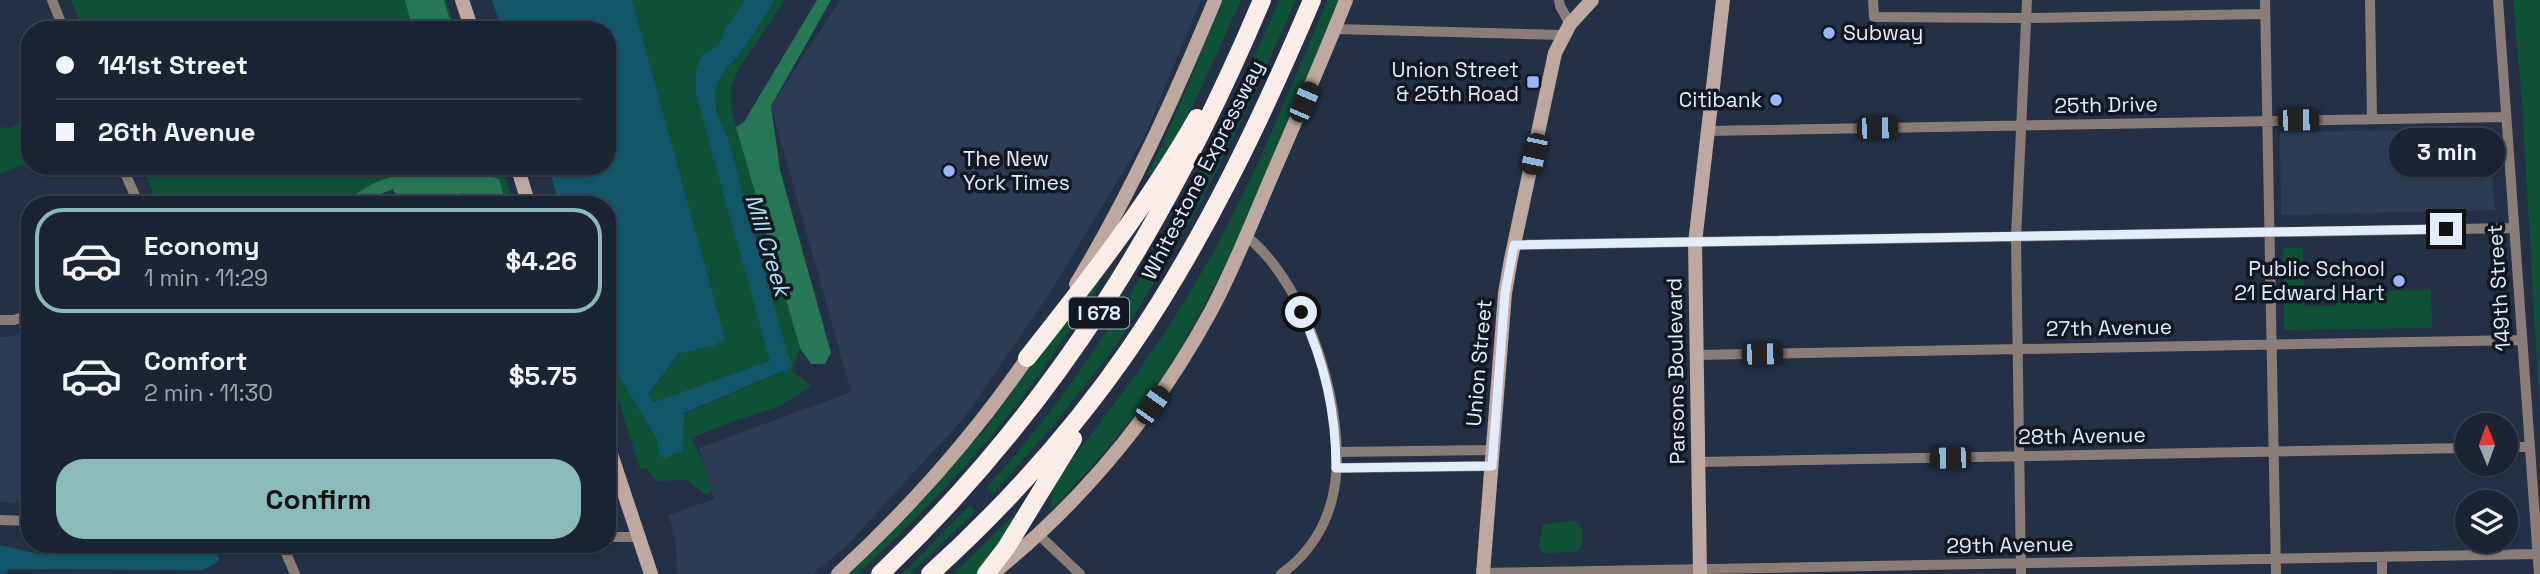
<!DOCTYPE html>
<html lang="en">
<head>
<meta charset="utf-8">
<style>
  :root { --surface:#1b2434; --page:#283040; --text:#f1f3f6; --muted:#a0a4ac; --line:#39414f; --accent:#8bbbb9 }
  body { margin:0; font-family:"Space Grotesk",sans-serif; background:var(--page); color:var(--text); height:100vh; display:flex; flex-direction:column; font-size:26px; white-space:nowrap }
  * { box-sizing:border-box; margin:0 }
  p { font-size:23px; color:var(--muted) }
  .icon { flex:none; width:38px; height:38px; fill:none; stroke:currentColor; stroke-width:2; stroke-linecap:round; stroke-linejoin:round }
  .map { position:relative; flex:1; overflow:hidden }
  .drawer { position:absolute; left:21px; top:196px; width:595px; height:357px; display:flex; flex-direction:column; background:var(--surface); border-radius:28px; box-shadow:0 2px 5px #0004,0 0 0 2px var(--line) }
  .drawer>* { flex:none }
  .top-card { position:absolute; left:21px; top:21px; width:595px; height:154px; border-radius:28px; box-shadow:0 2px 5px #0004,0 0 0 2px var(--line); display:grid; align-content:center; height:154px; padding:0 35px; background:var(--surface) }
  .needle { width:46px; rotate:359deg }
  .controls { position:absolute; left:2455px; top:413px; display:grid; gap:14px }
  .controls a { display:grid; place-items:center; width:63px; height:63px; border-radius:50%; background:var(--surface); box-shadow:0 2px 5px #0004,0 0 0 2px var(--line); font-size:35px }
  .end { position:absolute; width:32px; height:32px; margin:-16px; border:9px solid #e3ecfa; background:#111; box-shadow:0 0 0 4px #111 }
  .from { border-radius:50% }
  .bubble { position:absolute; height:49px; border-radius:24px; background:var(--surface); box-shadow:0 2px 5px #0004,0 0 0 2px var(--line); font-size:23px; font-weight:600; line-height:49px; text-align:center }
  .car { position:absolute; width:21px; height:42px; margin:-21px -10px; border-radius:9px; box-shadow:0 0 5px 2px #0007; background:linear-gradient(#222 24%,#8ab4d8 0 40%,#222 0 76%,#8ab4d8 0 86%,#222 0) }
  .top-card b { display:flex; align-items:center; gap:24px; height:66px; font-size:26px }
  .top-card b+b { border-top:2px solid var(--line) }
  .top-card i { width:18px; height:18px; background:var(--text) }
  ul { padding:12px 0 0; list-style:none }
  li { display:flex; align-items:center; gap:21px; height:105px; margin:0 14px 10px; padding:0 21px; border:4px solid transparent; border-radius:28px }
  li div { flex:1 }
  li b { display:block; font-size:26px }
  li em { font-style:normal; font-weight:600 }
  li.current { border-color:var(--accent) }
  li>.icon { width:63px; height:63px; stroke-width:1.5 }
  .action { display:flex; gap:14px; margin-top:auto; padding:14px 35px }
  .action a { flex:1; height:80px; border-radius:28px; background:var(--accent); color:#111; font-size:28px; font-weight:600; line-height:80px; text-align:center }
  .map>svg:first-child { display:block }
</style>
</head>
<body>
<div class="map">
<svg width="2540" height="574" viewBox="0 0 2540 574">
  <rect width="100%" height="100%" fill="#243045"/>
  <path fill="#2c3c55" d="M840 0H1201L1144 137 1052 290 964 418 848 544 814 574H677L676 546 669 515 714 499 699 448 851 392 771 106Z
    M2489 129 2495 210 2281 215 2280 132Z
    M30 330V503L0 502V337H8Z"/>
  <path fill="#0f5137" d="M71 0H446L456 30H84Z
    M632 0H745L724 31 719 44 701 56 696 94 771 361 654 402 648 396 678 354 716 345 725 338Z
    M775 0H785L739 68 731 88V109L800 348 792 371 811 386 778 407 737 420 692 438 705 467 711 491 706 495 687 480 657 481 646 468 640 469 607 363V350L611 363 657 439 659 455 683 451 684 414 792 367 782 357 786 352 727 135C716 114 709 94 723 73 727 66 733 62 738 56 752 39 763 18 775 0Z
    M1223 0H1241L1198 95 1161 165 1151 177 1147 176 1175 116Z
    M1279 0H1296L1247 110 1196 211 1118 343 1056 422 993 494 986 488C1115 347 1204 174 1279 0Z
    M1328 0H1339C1318 53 1295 105 1273 158 1242 229 1210 302 1168 368 1134 420 1092 467 1050 512L1052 492 1060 476C1106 415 1153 355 1192 289 1247 198 1286 98 1328 0Z
    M2513 0H2540V417L2522 102Z
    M30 119V162L0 174V127L9 128Z
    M142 166H502L514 205H398L400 203 393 189 353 205H158Z
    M2283 248H2303L2305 306H2337V292L2431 290 2432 328 2284 330Z
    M1099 278 1101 281C1081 312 1061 344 1039 375 987 447 923 513 858 574H848L907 516 986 428 1094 281Z
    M970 505 976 511 910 574H902Z
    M1012 517 1017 521 980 574H953Z
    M1573 521C1585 526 1585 538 1580 549L1573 553C1562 549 1551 556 1542 552L1539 547 1543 524Z"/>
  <path fill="#267755" d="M405 0H444L453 30H413Z
    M817 0H831L771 106 780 170 831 353 825 364H811L800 348 736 127 744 122Z
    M419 166H476L474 171 499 179 506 205H481L478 199 463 193 452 201 451 205H398L400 203 393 189 354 205H338L372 184Z"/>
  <path fill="#125769" d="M492 0H632L725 338 716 345 678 354 648 395 654 402 770 361 696 94V72L701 56 719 44 724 31 745 0H775C763 18 752 39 738 56 733 62 727 66 723 73 709 94 716 114 727 135L787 352 783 356 789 354 792 367 684 413 683 451 665 458 659 455 657 439 611 363 607 350V205H560L548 166H607V30H502Z
    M0 545 39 554 59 549 94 554 113 552 118 549 150 555 217 554 219 559 217 562 203 570 9 569 4 574H0Z"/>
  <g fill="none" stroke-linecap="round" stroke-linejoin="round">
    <path stroke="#8a7d77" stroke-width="10" d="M52 0 64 30
      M1559 0 1560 6 1570 24
      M1873 0 1874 17 2026 18 2265 14
      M2265 0 2276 574
      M2370 0 2372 119
      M2498 0 2539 574
      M1335 29 1563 35
      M1707 131 2505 117
      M122 166 139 205
      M1246 236C1309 285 1350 419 1333 495 1326 527 1308 555 1281 574
      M1514 245 2514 228
      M0 320H14L30 315
      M1696 355 2522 340
      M2506 447H2530
      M1336 452 1493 450
      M1698 462 2468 448
      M1336 468 1492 466
      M0 520 30 521
      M1039 535 1080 574
      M607 537H639
      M282 544 295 574
      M2382 557V574
      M1483 573 2538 554
      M2021 574 2016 238 2027 0"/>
    <path stroke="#bea89f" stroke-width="14" d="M462 0 472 30
      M517 166 529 205
      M1076 284C1131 193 1174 98 1215 0
      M607 442 651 574
      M838 574C910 508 977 432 1032 351
      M992 574C1082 502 1156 412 1211 311 1236 264 1255 214 1276 166 1300 111 1324 56 1346 0
      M1483 574 1505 293 1511 259 1555 53 1570 24 1592 0
      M1700 574 1695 243 1723 0"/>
    <path stroke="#faede7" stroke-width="18" d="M1027 358C1088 281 1149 203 1197 118
      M880 574C1055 408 1169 220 1262 0
      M930 574C1005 506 1073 431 1130 348 1204 240 1261 120 1312 0
      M986 574 1006 548 1073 439"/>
  </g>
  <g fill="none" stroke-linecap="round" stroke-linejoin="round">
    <path stroke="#e3ecfa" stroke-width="9" d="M1301 312C1325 362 1336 413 1336 468L1492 466 1505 293 1514 245 2446 229"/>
  </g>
  <g fill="#99b5fd" stroke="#121822" stroke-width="2.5">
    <circle cx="1829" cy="33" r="7"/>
    <rect x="1526" y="75" width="14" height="14" rx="3.5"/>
    <circle cx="1776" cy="100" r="7"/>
    <circle cx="949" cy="171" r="7"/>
    <circle cx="2399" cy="281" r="7"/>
  </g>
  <g text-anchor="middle" stroke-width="7" stroke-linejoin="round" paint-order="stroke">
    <rect fill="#121822" stroke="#a4acb9" stroke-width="2" x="1069" y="297.5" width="60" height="31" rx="5"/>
    <g font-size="19" font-weight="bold" fill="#e3ecfa">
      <text x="1099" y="320">I 678</text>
    </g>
    <g font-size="21" fill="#e3ecfa" stroke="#121822" text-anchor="end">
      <text x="1843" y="40" text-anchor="start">Subway</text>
      <text x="1519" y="77">Union Street<tspan x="1519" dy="24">&amp; 25th Road</tspan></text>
      <text x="1762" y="107">Citibank</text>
      <text x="963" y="166" text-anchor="start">The New<tspan x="963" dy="24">York Times</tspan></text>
      <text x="2385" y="276">Public School<tspan x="2385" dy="24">21 Edward Hart</tspan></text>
    </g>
    <g font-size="21" fill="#e3ecfa" stroke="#121822">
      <text transform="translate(2106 105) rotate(-1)" y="7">25th Drive</text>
      <text transform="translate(1203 170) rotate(-63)" y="7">Whitestone Expressway</text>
      <text transform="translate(2499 288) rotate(-94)" y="7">149th Street</text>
      <text transform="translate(2109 328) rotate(-1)" y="7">27th Avenue</text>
      <text transform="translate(1479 363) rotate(-85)" y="7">Union Street</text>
      <text transform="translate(1676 371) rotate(-91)" y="7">Parsons Boulevard</text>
      <text transform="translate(2082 436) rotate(-1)" y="7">28th Avenue</text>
      <text transform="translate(2010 545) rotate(-1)" y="7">29th Avenue</text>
    </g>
    <g font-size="23" font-style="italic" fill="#afe4f6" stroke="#121822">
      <text transform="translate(768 245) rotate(73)" y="8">Mill Creek</text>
    </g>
  </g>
</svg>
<div class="controls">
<a><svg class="needle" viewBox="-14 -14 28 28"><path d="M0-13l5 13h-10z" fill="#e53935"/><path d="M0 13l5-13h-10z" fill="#a0a4ac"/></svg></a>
<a><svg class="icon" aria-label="layers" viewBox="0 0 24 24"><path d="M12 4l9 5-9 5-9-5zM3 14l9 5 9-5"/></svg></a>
</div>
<i class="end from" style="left:1301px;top:312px"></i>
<i class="end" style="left:2446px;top:229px"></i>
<div class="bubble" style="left:2389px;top:128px;width:116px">3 min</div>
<i class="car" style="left:1304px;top:102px;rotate:23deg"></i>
<i class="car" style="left:2298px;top:120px;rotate:89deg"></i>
<i class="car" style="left:1877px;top:128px;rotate:89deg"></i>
<i class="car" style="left:1534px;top:154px;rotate:192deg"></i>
<i class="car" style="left:1762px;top:354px;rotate:89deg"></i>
<i class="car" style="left:1152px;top:405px;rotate:35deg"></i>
<i class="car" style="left:1950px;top:458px;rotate:269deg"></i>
<div class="top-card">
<b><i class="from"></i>141st Street</b>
<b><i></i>26th Avenue</b>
</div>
<section class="drawer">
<ul>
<li class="current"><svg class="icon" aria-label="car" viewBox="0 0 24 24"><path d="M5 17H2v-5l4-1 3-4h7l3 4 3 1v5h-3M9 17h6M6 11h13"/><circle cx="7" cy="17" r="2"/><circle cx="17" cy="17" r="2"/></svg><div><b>Economy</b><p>1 min · 11:29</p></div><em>$4.26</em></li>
<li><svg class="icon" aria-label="car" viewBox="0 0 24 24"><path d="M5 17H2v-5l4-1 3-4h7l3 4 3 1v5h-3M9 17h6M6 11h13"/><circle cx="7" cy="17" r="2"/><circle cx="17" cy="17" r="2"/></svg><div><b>Comfort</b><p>2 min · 11:30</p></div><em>$5.75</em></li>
</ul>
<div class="action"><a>Confirm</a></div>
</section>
</div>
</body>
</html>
